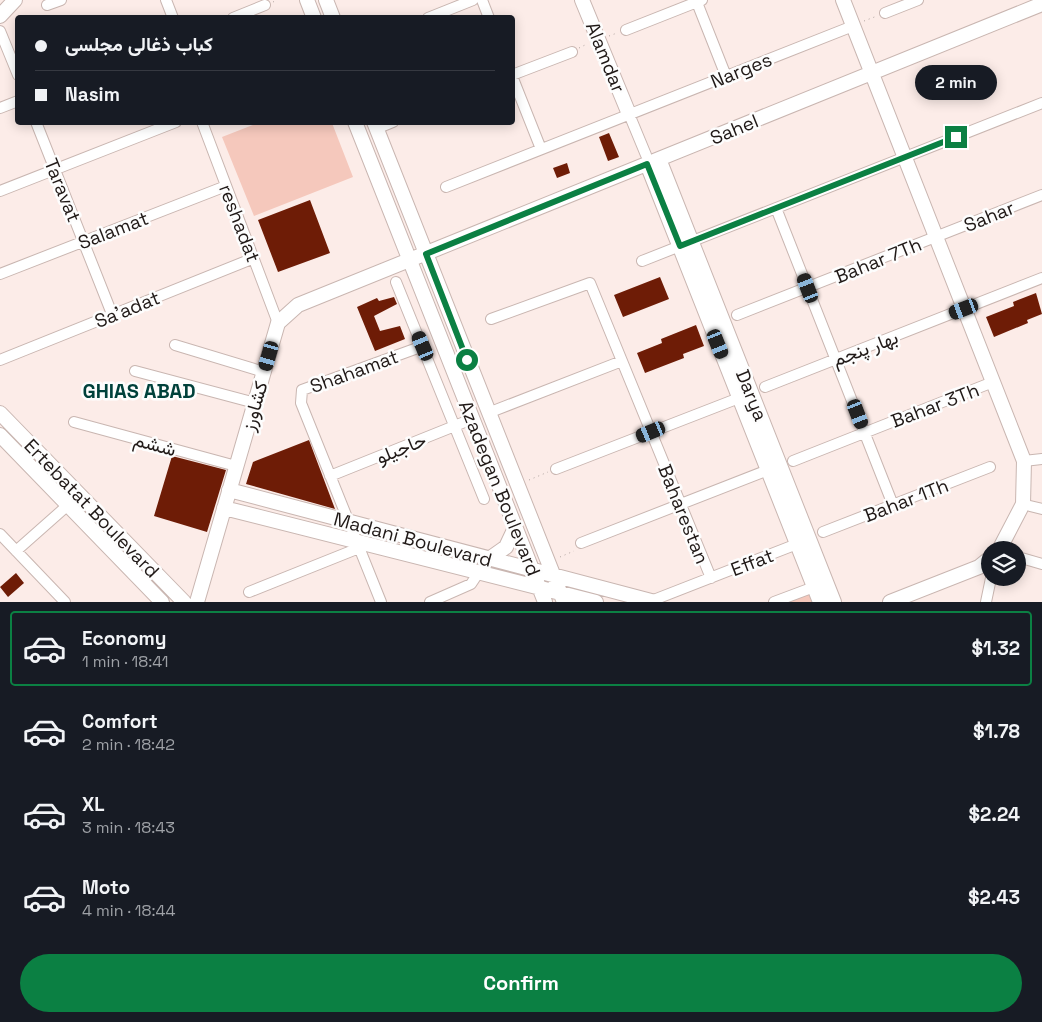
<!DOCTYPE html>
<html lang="en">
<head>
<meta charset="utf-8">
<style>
  :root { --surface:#171b24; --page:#242831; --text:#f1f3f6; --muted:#9ea1a6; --line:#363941; --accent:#0b8043 }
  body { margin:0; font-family:"Space Grotesk",Vazirmatn,sans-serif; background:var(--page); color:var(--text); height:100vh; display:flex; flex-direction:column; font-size:19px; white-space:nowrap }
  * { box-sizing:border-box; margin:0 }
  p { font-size:16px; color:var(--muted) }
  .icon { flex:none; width:28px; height:28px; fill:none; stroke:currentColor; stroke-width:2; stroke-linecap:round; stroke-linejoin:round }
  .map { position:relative; height:602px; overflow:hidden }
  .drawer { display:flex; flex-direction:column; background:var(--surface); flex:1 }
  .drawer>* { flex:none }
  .top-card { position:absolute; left:15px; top:15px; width:500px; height:110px; border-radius:5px; box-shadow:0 2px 12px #0003; display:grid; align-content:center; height:110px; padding:0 20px; background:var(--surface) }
  .buttons { position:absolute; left:981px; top:541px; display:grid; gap:10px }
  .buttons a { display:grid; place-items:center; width:45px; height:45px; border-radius:50%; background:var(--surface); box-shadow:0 2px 12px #0003; font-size:25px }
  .end { position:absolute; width:22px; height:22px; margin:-11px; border:6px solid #0b8043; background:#fff; box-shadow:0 0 0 2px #fff }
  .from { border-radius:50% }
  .bubble { position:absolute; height:35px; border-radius:18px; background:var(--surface); box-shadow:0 2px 12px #0003; font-size:16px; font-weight:600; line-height:35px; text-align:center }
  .car { position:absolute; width:15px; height:30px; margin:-15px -8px; border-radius:6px; box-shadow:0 0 4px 1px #0007; background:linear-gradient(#222 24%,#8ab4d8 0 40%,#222 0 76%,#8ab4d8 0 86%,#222 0) }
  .top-card b { display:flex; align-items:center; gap:18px; height:48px; font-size:19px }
  .top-card b+b { border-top:1px solid var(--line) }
  .top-card i { width:12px; height:12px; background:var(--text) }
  ul { padding:9px 0 0; list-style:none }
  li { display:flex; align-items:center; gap:15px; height:75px; margin:0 10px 8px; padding:0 10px; border:2px solid transparent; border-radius:5px }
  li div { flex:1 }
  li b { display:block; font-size:19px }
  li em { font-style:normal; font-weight:600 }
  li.active { border-color:var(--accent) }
  li>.icon { width:45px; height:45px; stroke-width:1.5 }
  .cta { display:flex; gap:10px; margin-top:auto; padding:10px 20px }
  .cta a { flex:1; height:58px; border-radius:30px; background:var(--accent); color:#fff; font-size:20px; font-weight:600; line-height:58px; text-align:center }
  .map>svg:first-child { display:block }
</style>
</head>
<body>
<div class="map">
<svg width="1042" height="602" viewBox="0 0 1042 602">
  <rect width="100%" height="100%" fill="#fcece8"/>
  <path fill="#f5c8bc" d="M258 123H332L353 177 254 216 222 137Z
    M814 587 820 602H774Z"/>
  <path fill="#6e1c06" d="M609 133 619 157 608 161 599 137Z
    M567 163 570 173 557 178 553 168Z
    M310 200 330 253 278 272 258 220Z
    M660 277 669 299 623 317 614 295Z
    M1036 293 1042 314 1027 320 1028 323 994 337 986 317 1014 306 1013 302Z
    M394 297 397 304 374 316 380 331 400 326 405 339 375 351 357 307 377 298 379 301Z
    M696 325 704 346 683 354 684 358 645 373 637 353 662 343 661 339Z
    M309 440 335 509 246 484 253 462Z
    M172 456 226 470 207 532 154 516Z
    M16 573 24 583 8 597 0 587Z"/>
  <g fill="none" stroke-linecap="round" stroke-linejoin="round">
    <defs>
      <path id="street" d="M166 0 173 18
        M482 0 489 18
        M696 0 726 76
        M47 5 61 0
        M885 13 918 0
        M233 18 265 5
        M428 18 473 0
        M626 30 702 0
        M0 31 18 75
        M512 75 572 52
        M512 76 541 149
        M0 108 18 101
        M629 114 646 155
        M36 122 112 314
        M202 122 278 323
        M376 129 393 122
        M446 187 853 26
        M0 191 176 122
        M776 208 893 505
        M642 261 1042 103
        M0 274 226 186
        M396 282 484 499
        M737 315 1042 195
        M491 319 590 283 711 578
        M175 345 264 372
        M0 360 254 258
        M135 371 255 403
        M765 387 1042 278
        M488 413 622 361
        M74 422 236 466
        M793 461 993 382
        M1024 461 1042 459
        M556 469 739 398
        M330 476 472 419
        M1030 506 1042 509
        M823 532 990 467
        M0 534 65 602
        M581 543 768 470
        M16 551 68 505
        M1018 557 1042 564
        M249 592 359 548
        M651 601 797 544
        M381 602 301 403 302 390 423 346
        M430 602 471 584 479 572
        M774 602 814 587
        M986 602 991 578"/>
      <path id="secondary" d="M307 0 314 18
        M326 0 333 18
        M582 0 629 114
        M843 0 1024 461 1023 504 999 550
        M0 16 15 0
        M355 122 545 602
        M374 122 564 602
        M659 159 834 602
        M647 164 820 602
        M0 413 184 602
        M0 435 162 602
        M229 490 655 602
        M224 508 596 602
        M489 559 506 547 515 528
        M197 602 278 323 298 305 1042 4
        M890 602 979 567 990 558"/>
    </defs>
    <use href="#street" stroke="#c9b6b1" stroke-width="12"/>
    <use href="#secondary" stroke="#c9b6b1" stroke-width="16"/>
    <path stroke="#b0a4a0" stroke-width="1" stroke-dasharray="1 4" stroke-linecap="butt" d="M273 2 277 0
      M864 21 877 16
      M609 36 617 33
      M579 48 587 44
      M529 480 548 472
      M560 557 574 551"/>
    <use href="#street" stroke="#fff" stroke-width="10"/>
    <use href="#secondary" stroke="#fff" stroke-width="14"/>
  </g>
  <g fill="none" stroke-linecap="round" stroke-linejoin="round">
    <path stroke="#0b8043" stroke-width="6" d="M467 360 426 254 647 164 680 246 956 137"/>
  </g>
  <g text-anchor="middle" stroke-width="5" stroke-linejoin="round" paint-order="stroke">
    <g font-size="19" fill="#201917" stroke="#fdfdfd">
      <text transform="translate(606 57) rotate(68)" y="7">Alamdar</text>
      <text transform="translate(741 70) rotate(-22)" y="7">Narges</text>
      <text transform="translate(734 129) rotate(-22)" y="7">Sahel</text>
      <text transform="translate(63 190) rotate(68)" y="7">Taravat</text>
      <text transform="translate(989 216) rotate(-22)" y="7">Sahar</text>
      <text transform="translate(240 223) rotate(69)" y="7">reshadat</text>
      <text transform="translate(113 230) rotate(-21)" y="7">Salamat</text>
      <text transform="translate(878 260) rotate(-22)" y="7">Bahar 7Th</text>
      <text transform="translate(127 309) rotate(-22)" y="7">Sa'adat</text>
      <text transform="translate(865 348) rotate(-21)" y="7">بهار پنجم</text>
      <text transform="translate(354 371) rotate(-20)" y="7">Shahamat</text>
      <text transform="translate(752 395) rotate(68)" y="7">Darya</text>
      <text transform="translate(935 405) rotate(-21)" y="7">Bahar 3Th</text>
      <text transform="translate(254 406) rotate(-74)" y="7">کشاورز</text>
      <text transform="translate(155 444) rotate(15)" y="7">ششم</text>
      <text transform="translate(401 448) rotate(-22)" y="7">حاجیلو</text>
      <text transform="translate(500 488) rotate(68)" y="7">Azadegan Boulevard</text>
      <text transform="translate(906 500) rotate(-21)" y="7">Bahar 1Th</text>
      <text transform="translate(92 508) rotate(46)" y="7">Ertebatat Boulevard</text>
      <text transform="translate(684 514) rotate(68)" y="7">Baharestan</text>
      <text transform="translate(413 539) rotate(15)" y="7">Madani Boulevard</text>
      <text transform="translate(752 562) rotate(-21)" y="7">Effat</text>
    </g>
    <g font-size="20" font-weight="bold" fill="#00413b" stroke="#fdfdfd">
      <text x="139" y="398">GHIAS ABAD</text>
    </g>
  </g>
</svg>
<div class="buttons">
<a><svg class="icon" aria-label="layers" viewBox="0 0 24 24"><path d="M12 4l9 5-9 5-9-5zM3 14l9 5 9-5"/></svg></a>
</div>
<i class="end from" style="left:467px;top:360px"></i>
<i class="end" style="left:956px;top:137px"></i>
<div class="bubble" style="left:915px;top:65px;width:82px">2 min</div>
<i class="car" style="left:808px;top:288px;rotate:339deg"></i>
<i class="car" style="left:964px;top:309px;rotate:249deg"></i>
<i class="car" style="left:718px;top:344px;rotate:158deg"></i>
<i class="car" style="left:423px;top:346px;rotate:337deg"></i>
<i class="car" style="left:269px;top:356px;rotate:196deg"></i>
<i class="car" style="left:858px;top:414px;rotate:159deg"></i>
<i class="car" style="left:651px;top:432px;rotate:248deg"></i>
<div class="top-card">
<b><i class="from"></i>کباب ذغالی مجلسی</b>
<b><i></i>Nasim</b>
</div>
</div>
<section class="drawer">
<ul>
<li class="active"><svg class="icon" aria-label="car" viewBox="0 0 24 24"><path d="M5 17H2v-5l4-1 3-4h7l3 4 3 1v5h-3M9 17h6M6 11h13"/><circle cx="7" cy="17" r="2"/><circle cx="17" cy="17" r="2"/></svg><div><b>Economy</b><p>1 min · 18:41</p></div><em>$1.32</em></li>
<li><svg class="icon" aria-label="car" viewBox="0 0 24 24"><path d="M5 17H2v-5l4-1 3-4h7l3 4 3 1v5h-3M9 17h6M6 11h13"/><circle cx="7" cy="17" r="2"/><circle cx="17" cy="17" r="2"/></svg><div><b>Comfort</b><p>2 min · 18:42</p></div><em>$1.78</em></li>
<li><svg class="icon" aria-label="car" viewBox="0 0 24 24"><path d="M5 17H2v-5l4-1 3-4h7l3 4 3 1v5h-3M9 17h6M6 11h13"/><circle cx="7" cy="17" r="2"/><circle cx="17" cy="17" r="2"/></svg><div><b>XL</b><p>3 min · 18:43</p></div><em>$2.24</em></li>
<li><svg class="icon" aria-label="car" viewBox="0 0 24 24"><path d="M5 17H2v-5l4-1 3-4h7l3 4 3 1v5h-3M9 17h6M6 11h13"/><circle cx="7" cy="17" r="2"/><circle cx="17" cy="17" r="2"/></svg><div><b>Moto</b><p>4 min · 18:44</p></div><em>$2.43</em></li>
</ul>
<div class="cta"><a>Confirm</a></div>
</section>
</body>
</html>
